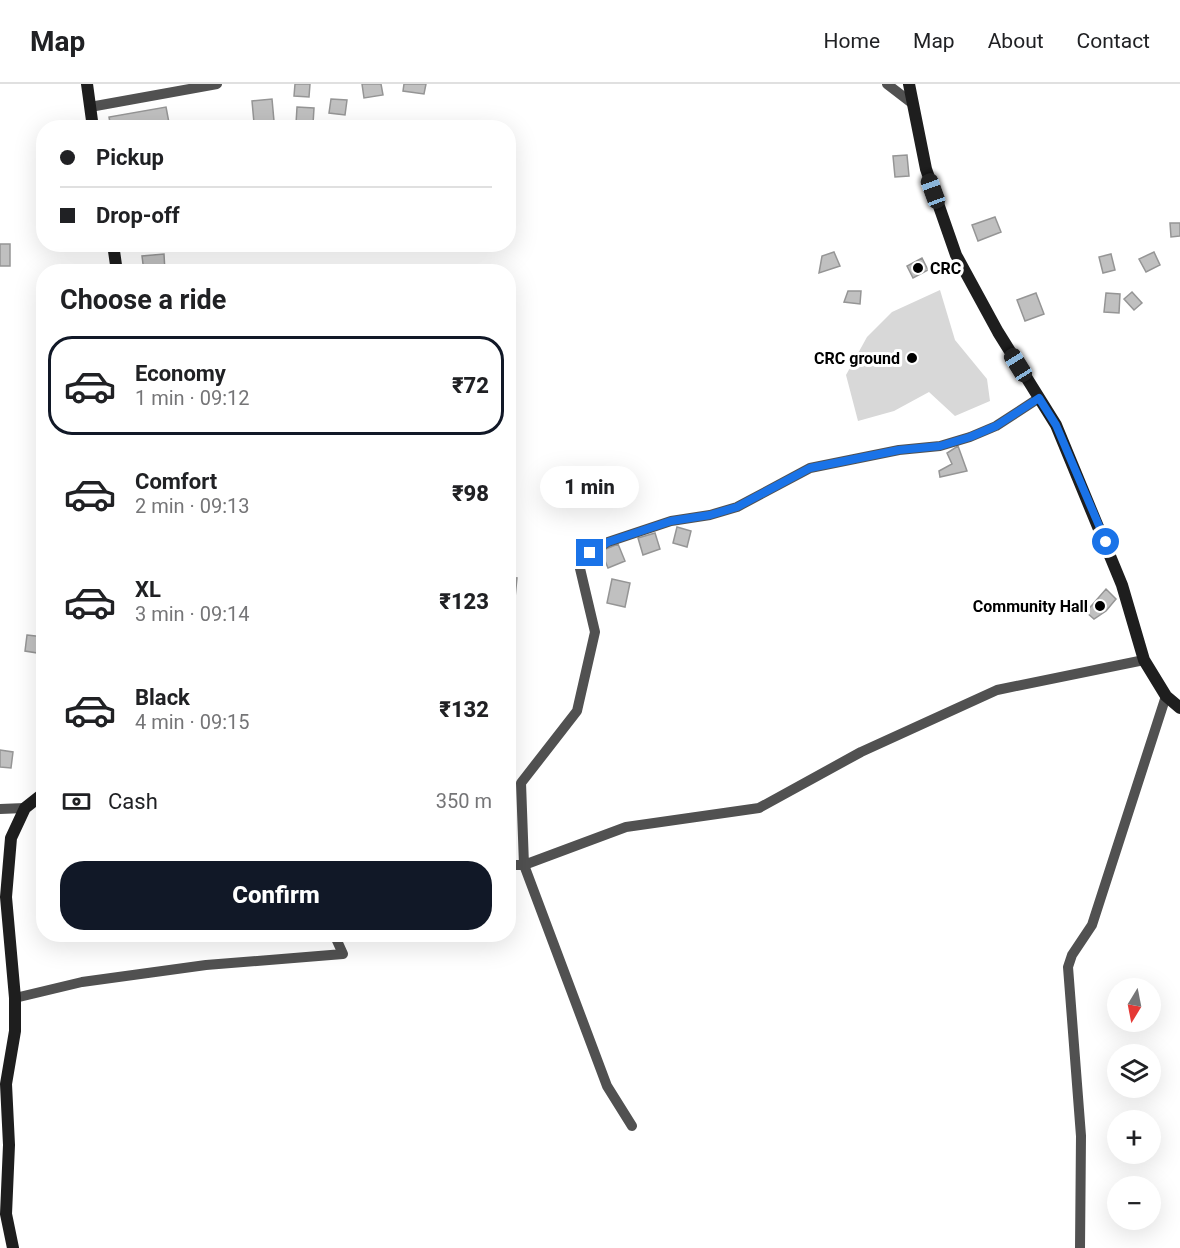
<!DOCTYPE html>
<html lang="en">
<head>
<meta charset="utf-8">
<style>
  :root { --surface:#fff; --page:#f6f6f6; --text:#202124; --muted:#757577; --line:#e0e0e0; --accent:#111827 }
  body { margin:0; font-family:Roboto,sans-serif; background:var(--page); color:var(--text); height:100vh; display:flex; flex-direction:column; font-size:22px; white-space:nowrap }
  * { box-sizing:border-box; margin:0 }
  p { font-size:20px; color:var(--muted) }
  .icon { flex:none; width:33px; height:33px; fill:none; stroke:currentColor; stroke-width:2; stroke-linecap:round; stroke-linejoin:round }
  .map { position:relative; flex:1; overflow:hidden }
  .drawer { position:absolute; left:36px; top:180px; width:480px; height:678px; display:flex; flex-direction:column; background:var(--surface); border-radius:24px; box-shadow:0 6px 24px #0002 }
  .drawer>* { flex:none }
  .hud { position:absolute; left:36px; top:36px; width:480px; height:132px; border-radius:24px; box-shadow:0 6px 24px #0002; display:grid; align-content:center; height:132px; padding:0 24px; background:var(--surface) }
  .needle { width:39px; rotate:190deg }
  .tools { position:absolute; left:1107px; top:894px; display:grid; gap:12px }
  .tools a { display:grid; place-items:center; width:54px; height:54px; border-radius:50%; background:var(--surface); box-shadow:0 6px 24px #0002; font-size:30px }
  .end { position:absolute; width:27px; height:27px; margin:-14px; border:8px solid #1a73e8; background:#fff; box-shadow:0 0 0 3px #fff }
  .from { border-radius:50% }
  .bubble { position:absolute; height:42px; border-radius:21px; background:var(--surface); box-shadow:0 6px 24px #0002; font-size:20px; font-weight:800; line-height:42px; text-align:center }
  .car { position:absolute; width:18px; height:36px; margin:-18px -9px; border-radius:8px; box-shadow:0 0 4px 2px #0007; background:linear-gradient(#222 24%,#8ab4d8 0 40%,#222 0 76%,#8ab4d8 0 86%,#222 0) }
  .hud b { display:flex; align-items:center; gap:21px; height:57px; font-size:22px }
  .hud b+b { border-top:2px solid var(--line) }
  .hud i { width:15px; height:15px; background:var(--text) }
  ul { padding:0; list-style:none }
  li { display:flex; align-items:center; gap:18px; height:99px; margin:0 12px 9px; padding:0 12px; border:3px solid transparent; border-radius:24px }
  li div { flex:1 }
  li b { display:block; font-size:22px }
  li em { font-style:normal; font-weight:800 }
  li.current { border-color:var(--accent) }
  li>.icon { width:54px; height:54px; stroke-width:1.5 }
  h2 { padding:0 24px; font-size:27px; line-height:72px }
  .pay { display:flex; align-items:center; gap:15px; height:66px; padding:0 24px; font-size:22px }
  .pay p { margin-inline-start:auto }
  .button { display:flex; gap:12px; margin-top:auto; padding:12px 24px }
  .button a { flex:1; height:69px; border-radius:24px; background:var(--accent); color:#fff; font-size:24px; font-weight:800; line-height:69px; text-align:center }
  header { display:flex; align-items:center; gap:36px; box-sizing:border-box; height:84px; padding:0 30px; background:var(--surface); border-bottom:2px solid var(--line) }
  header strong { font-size:28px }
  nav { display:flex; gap:33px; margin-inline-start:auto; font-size:21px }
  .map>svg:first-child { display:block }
</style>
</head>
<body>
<header>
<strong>Map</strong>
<nav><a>Home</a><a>Map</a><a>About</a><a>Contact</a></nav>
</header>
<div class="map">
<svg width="1180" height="1164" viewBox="0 0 1180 1164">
  <rect width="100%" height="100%" fill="#fff"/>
  <path fill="#d8d8d8" d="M940 206 955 256 987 295 990 317 955 332 929 308 894 327 858 337 846 291 867 253 892 228Z"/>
  <path fill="#c0c0c0" stroke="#959595" stroke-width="1.5" d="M295 0H310L309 13 294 12Z
    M362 0H381L383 11 364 14Z
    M404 0H426L424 10 403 7Z
    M272 15 274 37 254 39 252 17Z
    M331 15 347 16 345 31 329 29Z
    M166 23 170 44H111L109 33Z
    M297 23 314 24 313 40H296Z
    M907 71 909 92 895 93 893 72Z
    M995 133 1001 148 978 157 972 141Z
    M1170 139H1180V152L1171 153Z
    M0 160H10V182H0Z
    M834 168 840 182 819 189 822 172Z
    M1154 168 1160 181 1146 188 1139 175Z
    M164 170 165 188H144L142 172Z
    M1111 170 1115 186 1103 189 1099 173Z
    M922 174 928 186 913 194 907 182Z
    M848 207H861L860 220 844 218Z
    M1132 208 1142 219 1134 226 1124 215Z
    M1036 209 1044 230 1025 237 1017 216Z
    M1106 209 1120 210 1119 229 1104 228Z
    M958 362 967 387 940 393 939 387 952 380 947 369Z
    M677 443 691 447 687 463 673 459Z
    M655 449 660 465 643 471 638 454Z
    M618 460 625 477 608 484 601 467Z
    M508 493 517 494 515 514 508 513Z
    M612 495 630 499 625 523 607 519Z
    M1106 505 1116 515 1106 527 1094 535 1086 528Z
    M27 551 44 553V570L25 567Z
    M0 666 13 668 11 684 0 683Z"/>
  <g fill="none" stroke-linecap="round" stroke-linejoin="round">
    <path stroke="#515151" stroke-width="10" d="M887 0 913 20
      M90 23 217 0
      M0 725 25 724
      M508 781H524L626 743 759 724 861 668 997 606 1144 576
      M15 914 82 898 206 881 343 870 334 850
      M632 1042 607 1002 524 781 521 699 577 627 595 548 578 476 608 458 671 437 710 431 737 423 810 384 899 366 940 362 970 353 996 342 1039 314
      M1080 1164 1081 1052 1068 883 1072 871 1092 841 1166 612"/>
    <path stroke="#1e1e1e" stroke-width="12" d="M87 0 93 44
      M909 0 926 85 956 171 998 248 1056 341 1122 501 1144 576 1166 612 1180 624
      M113 160 117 188
      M13 1164 6 1130 9 1061 6 1000 15 947V914L6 813 11 754 25 724 44 709"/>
  </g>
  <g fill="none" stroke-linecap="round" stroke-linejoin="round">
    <path stroke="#1a73e8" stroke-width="8" d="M590 469 608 458 671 437 710 431 737 423 810 384 899 366 940 362 970 353 996 342 1039 314 1056 341 1106 458"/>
  </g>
  <g fill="#000" stroke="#fff" stroke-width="2">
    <circle cx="918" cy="184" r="6"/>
    <circle cx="912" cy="274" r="6"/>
    <circle cx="1100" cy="522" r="6"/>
  </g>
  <g text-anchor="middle" stroke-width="6" stroke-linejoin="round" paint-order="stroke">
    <g font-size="16" font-weight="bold" fill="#000" stroke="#fff" text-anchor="end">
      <text x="930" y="190" text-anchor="start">CRC</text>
      <text x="900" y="280">CRC ground</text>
      <text x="1088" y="528">Community Hall</text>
    </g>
  </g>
</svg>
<div class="tools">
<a><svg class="needle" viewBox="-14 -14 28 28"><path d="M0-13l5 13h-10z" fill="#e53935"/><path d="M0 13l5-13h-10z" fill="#757577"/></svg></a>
<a><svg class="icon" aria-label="layers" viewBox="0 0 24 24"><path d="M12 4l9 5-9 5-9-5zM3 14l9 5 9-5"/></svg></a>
<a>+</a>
<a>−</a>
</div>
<i class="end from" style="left:1106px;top:458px"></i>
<i class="end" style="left:590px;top:469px"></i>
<div class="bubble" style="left:540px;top:382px;width:99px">1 min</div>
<i class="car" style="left:933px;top:107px;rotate:340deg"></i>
<i class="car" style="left:1018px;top:281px;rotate:328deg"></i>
<div class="hud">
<b><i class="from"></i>Pickup</b>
<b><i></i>Drop-off</b>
</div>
<section class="drawer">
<h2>Choose a ride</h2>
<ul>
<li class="current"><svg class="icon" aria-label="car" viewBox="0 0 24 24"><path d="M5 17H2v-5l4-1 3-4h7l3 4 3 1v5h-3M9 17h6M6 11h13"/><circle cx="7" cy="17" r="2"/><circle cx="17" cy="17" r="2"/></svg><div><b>Economy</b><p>1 min · 09:12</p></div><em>₹72</em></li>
<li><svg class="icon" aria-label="car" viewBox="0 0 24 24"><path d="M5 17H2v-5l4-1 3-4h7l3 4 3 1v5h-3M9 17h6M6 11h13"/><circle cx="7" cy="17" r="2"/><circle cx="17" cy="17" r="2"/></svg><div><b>Comfort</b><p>2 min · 09:13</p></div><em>₹98</em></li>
<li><svg class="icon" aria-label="car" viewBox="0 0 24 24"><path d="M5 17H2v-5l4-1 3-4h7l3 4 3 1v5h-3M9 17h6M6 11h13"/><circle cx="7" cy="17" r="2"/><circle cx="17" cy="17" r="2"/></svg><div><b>XL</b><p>3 min · 09:14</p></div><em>₹123</em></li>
<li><svg class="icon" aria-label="car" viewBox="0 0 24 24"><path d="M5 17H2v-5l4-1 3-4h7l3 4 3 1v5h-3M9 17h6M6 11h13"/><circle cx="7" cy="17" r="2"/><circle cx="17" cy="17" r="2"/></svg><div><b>Black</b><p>4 min · 09:15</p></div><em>₹132</em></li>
</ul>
<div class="pay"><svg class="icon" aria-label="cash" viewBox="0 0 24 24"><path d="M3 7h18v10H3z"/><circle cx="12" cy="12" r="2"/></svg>Cash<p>350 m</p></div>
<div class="button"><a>Confirm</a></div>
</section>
</div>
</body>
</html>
